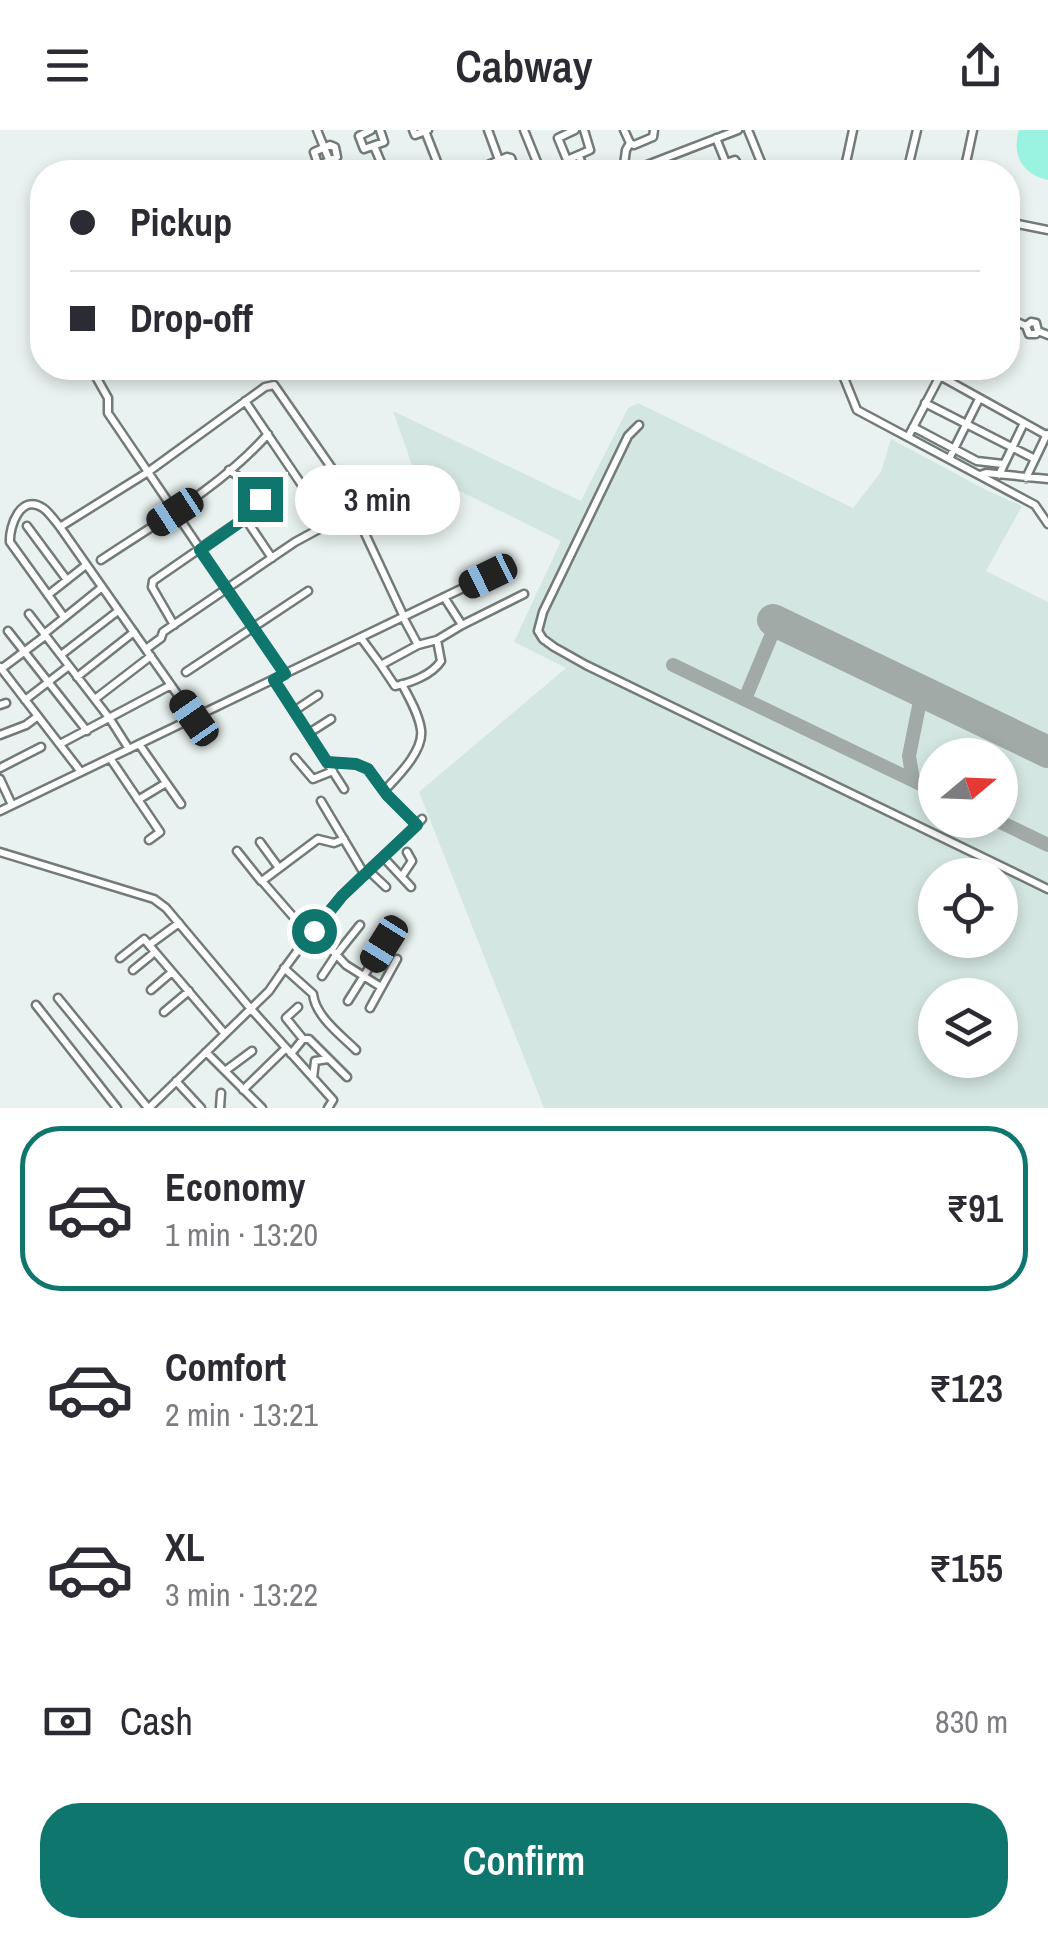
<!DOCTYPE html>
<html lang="en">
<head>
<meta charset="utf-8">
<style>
  :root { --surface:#fff; --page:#f2f2f3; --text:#2b2b33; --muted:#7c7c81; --line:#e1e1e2; --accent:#0f766e }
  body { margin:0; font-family:"Archivo Narrow",sans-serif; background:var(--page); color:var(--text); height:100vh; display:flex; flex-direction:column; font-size:38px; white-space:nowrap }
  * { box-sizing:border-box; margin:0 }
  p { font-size:32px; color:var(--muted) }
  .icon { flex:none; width:55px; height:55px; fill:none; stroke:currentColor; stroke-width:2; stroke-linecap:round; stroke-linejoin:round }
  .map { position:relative; height:978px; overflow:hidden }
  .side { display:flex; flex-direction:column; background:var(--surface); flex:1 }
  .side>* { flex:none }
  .banner { position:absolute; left:30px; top:30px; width:990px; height:220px; border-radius:40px; box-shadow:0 5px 15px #0003; display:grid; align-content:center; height:220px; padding:0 40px; background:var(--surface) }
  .needle { width:65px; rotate:71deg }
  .fabs { position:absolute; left:918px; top:608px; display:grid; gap:20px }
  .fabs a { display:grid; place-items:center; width:100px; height:100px; border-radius:50%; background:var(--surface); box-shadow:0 5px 15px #0003; font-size:50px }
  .end { position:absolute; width:45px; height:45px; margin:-22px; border:12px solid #0f766e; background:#fff; box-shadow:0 0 0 5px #fff }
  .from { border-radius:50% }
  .bubble { position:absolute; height:70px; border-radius:35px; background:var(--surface); box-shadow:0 5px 15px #0003; font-size:32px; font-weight:600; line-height:70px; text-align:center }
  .car { position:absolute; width:30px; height:60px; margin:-30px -15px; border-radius:12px; box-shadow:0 0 8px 2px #0007; background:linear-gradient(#222 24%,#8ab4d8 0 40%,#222 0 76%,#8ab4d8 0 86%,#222 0) }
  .banner b { display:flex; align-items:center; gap:35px; height:95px; font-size:38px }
  .banner b+b { border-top:2px solid var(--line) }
  .banner i { width:25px; height:25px; background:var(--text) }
  ul { padding:18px 0 0; list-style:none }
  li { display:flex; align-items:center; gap:30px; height:165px; margin:0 20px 15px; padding:0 20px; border:5px solid transparent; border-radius:40px }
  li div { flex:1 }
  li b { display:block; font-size:38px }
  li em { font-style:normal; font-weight:600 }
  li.on { border-color:var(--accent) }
  li>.icon { width:90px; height:90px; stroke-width:1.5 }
  .pay { display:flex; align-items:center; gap:25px; height:110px; padding:0 40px; font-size:38px }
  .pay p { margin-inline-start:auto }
  .button { display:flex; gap:20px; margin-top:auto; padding:20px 40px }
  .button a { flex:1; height:115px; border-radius:40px; background:var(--accent); color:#fff; font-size:40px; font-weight:600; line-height:115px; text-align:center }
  header { display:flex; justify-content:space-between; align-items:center; height:130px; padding:0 40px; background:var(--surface); font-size:45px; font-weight:600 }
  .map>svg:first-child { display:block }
</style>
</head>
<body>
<header><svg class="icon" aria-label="menu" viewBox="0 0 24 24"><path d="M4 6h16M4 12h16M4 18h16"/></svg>Cabway<svg class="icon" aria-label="share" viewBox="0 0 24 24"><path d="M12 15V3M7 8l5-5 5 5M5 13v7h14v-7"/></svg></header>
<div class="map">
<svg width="1048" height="978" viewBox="0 0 1048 978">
  <rect width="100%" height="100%" fill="#e9f2f0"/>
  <path fill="#d4e6e2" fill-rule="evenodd" d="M638 273 853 378 881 342 891 309 988 361 1022 376 986 441 1048 472V978H544L419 662 566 538 514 512 561 411 413 338 393 281 581 371 628 278ZM935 625H1000V690H935ZM935 745H1000V810H935ZM935 865H1000V930H935Z"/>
  <path fill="#9af3e0" d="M1019 0H1048V50C1023 45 1011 25 1019 0Z"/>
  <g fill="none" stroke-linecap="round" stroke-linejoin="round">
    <path stroke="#a2aaa8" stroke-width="14" d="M673 535 935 661
      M745 569 777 492
      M913 650 909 626 922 561
      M996 690 1048 715"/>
    <path stroke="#a2aaa8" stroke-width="32" d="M773 490 1048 622"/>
    <defs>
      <path id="minor" d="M317 0 334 42
        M371 0 359 6 364 19 384 12 380 0
        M413 0 415 5 428 0
        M488 0 499 30
        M524 0 541 42
        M575 0 558 8 567 30 590 20 584 0
        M748 0 765 42
        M425 1 441 42
        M716 8 726 33
        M630 13 634 15 653 7 654 0
        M330 15 335 17 337 27 322 34H318L314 22Z
        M374 16 385 42
        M579 26 585 42
        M660 30 665 42
        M395 42H396
        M492 42 490 34 507 27 511 28 516 42
        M623 42 626 20 630 13 624 0
        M629 42 738 0
        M717 42V36L735 30 742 42
        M844 42 853 0
        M907 42 917 0
        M964 42 973 0
        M1008 92 1048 100
        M1008 188 1026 196 1029 204H1036L1038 201
        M1026 196 1031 192 1036 193 1038 201 1048 205
        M91 238 108 268V283L285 544
        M840 238 857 280 1035 375 1048 394
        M245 271 314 373
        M925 273 1035 329
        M639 295 628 306 543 482 538 501 543 509 554 517 586 535 1048 759
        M913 297 977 331 1003 334
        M908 307 940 246 1046 305
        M949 329 979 269
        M980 345 986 343 1048 349
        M999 345 1024 293
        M1026 348 1047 304
        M245 388 272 428
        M27 396 67 450
        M60 397 148 342 265 257 274 255 340 350 356 379 361 395 404 487
        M101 430C158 392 222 356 268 304
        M48 465 86 435
        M444 467 462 495 524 464
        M29 484 110 589 129 619
        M64 487 10 412C9 396 21 363 43 378 49 382 55 391 60 397L194 588
        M174 495 152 457 153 451 260 377C260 358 243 351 229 340
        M8 501 87 601
        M44 504 101 458
        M361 508 381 535 418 515 403 487
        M418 515 437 510 462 495
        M146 519 161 508 163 502 295 412 356 379
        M61 525 118 481
        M381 535 395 556C410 553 432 545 441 531L437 510
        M0 537 81 642
        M1 539 45 506
        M186 542 308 461
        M77 547 134 502
        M274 550 344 659
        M95 569 151 526
        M25 570 69 536
        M0 575 6 573
        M294 581 318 565
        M309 603 331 589
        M0 605 26 595 38 586
        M60 614 171 555
        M139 614 181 674
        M110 628 160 702 149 710
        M295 628 313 649 333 641
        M328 632 356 634 368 639 387 665 417 695
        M0 638 41 617
        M0 649 12 675
        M384 661C397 647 424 621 421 600 419 584 409 568 402 554
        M138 670 166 653
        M321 671 365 745
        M0 681 488 446
        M260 712 279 738
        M237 721 261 751
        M0 722 154 769 166 778 251 879 333 970 328 978
        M384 728 411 757
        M369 741 386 757
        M402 746 412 731 407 722
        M314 801 346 835 381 857
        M310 806 262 751 318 709 334 713 344 709
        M149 815 179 793
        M120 828 144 809 225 904
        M284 838 313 864C315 886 341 905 356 920
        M133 840 155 822
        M322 846 336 825 360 795
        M151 860 172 842
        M58 868 148 978
        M348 871 384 814
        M36 875 117 978
        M370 878 397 829
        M164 882 189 861
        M303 909H309L347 947
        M206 922 262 978
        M291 924 303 909 286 888 298 877
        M225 941 252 921
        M313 948 315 931 328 929
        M176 951 201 978
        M243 960 286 918
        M149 978 269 861C291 828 316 795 342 766 367 739 397 716 422 689
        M220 978 221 963"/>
    </defs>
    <use href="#minor" stroke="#727b78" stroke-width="11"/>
    <use href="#minor" stroke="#fff" stroke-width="6"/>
  </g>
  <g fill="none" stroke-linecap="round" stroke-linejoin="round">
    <path stroke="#0f766e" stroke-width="12" d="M260 369V376L256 381 200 420 285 544 274 550 327 632 356 634 368 639 387 665 417 695 342 766 314 801"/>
  </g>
</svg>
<div class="fabs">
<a><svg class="needle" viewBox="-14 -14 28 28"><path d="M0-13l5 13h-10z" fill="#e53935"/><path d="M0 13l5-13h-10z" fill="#7c7c81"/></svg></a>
<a><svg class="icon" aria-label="locate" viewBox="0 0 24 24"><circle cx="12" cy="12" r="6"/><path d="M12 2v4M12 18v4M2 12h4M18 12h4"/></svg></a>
<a><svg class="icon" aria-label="layers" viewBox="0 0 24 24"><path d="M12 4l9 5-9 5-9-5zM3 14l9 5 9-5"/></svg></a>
</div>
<i class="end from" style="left:314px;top:801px"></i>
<i class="end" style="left:260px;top:369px"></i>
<div class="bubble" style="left:295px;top:335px;width:165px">3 min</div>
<i class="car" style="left:175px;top:382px;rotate:237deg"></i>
<i class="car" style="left:488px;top:446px;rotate:244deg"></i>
<i class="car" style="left:194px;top:588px;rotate:325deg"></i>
<i class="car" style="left:384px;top:814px;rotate:212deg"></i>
<div class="banner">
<b><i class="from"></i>Pickup</b>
<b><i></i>Drop-off</b>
</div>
</div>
<section class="side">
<ul>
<li class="on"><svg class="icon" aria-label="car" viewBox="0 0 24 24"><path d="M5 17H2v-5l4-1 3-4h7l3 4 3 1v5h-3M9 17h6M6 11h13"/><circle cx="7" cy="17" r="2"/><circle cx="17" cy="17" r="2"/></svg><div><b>Economy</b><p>1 min · 13:20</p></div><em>₹91</em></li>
<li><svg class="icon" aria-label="car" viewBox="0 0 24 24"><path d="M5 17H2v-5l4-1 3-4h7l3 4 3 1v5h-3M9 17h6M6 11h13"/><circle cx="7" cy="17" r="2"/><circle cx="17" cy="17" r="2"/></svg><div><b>Comfort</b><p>2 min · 13:21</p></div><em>₹123</em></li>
<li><svg class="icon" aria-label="car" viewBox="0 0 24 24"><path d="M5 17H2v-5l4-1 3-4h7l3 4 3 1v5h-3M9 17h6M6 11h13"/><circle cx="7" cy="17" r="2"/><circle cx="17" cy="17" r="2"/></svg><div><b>XL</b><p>3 min · 13:22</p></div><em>₹155</em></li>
</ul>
<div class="pay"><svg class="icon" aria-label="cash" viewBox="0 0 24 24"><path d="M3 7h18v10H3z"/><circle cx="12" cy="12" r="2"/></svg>Cash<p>830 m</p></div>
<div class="button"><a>Confirm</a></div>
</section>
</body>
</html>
